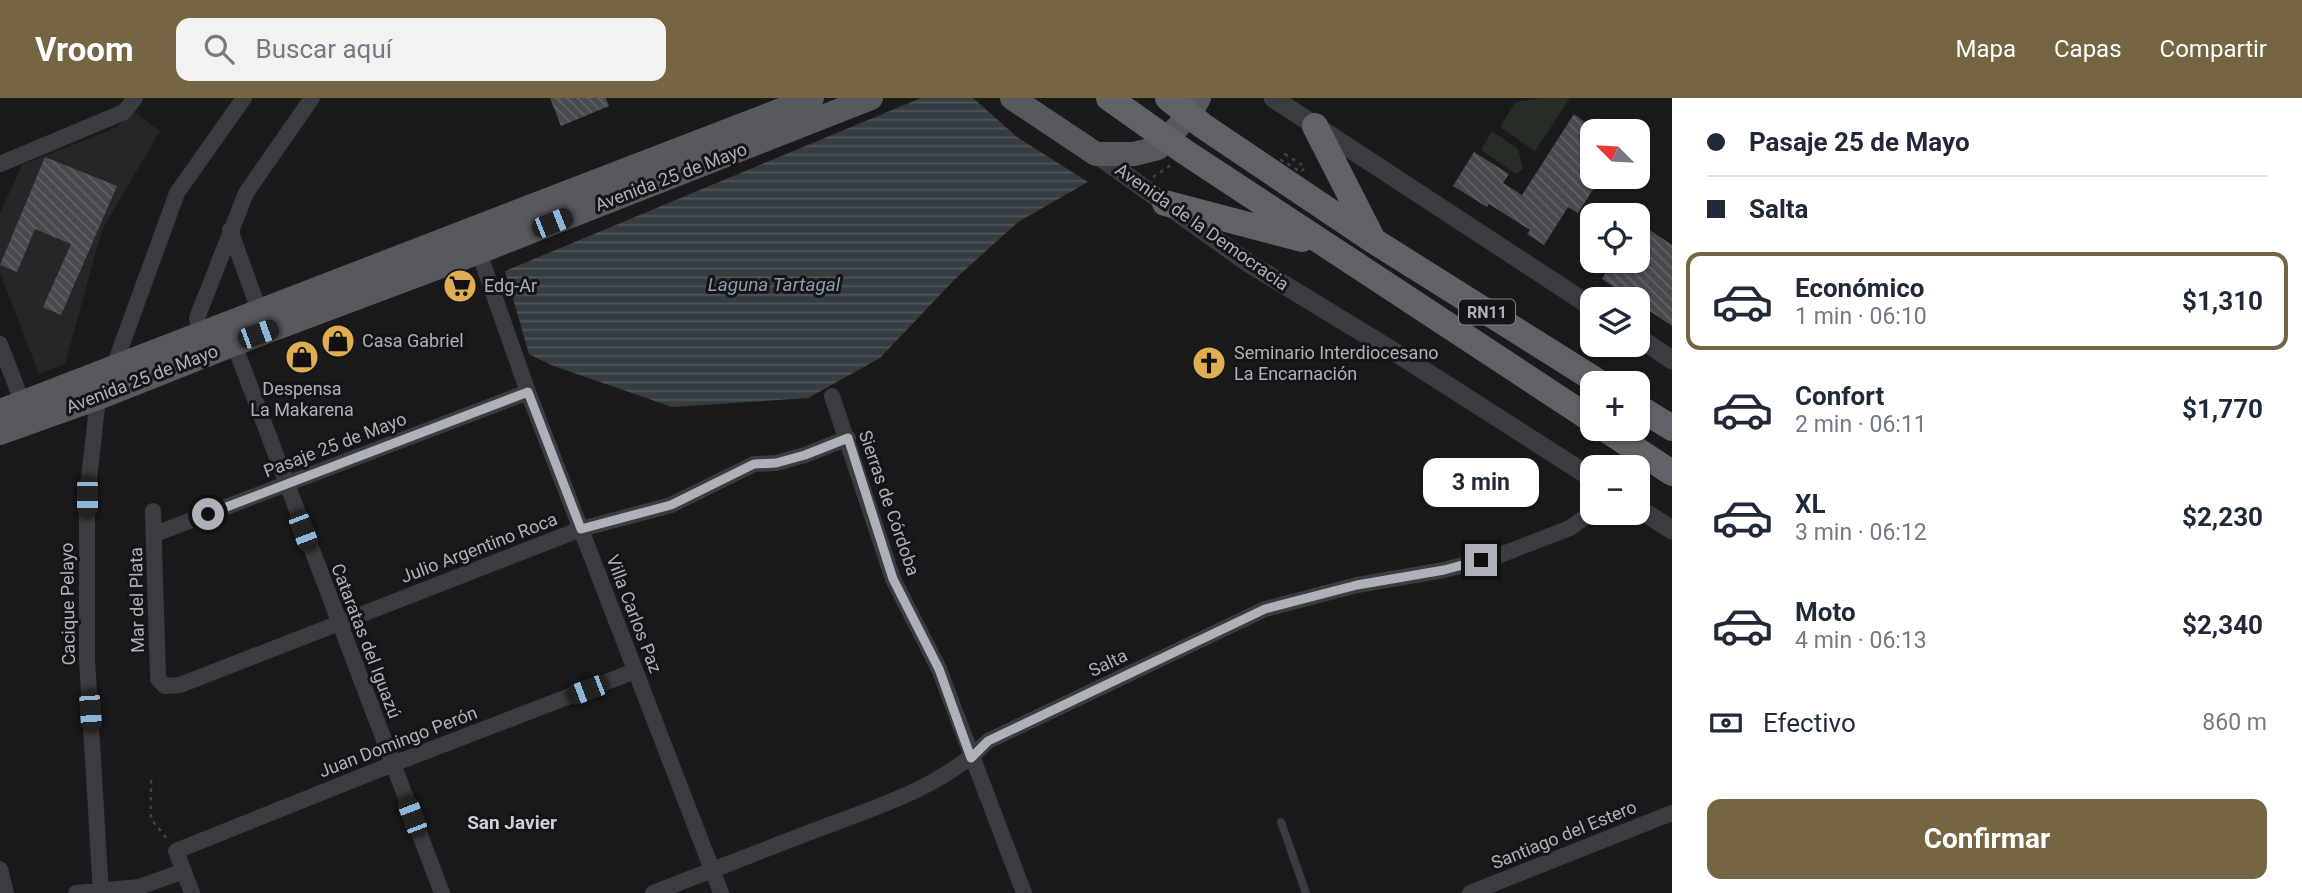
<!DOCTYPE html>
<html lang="es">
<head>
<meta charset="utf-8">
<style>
  :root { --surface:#fff; --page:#f2f2f3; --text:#1f2937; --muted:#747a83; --line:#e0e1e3; --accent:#756542 }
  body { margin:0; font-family:Roboto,sans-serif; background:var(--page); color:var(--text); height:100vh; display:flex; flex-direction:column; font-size:26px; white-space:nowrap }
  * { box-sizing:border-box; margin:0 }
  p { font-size:23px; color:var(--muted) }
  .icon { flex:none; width:38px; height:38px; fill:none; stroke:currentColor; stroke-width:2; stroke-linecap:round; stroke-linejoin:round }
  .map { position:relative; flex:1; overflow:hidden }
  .drawer { display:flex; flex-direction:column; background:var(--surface); width:630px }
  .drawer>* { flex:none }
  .hud { display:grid; align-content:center; height:154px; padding:0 35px; background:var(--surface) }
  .needle { width:46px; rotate:294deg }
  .controls { position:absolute; left:1580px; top:21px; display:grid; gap:14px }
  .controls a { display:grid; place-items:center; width:70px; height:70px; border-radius:14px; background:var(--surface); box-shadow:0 2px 5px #0004; font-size:35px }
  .end { position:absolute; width:32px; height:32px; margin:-16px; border:9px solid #aeb1ba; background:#111; box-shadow:0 0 0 4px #111 }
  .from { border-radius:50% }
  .bubble { position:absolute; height:49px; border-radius:14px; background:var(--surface); box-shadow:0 2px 5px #0004; font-size:23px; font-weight:700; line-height:49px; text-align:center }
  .car { position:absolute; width:21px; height:42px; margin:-21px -10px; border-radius:9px; box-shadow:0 0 5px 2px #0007; background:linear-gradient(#222 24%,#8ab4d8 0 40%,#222 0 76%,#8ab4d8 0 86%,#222 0) }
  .hud b { display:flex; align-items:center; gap:24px; height:66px; font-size:26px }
  .hud b+b { border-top:2px solid var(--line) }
  .hud i { width:18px; height:18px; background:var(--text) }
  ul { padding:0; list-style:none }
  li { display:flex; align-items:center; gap:21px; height:98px; margin:0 14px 10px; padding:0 21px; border:4px solid transparent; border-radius:14px }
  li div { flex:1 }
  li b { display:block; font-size:26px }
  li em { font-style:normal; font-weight:700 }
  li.current { border-color:var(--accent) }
  li>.icon { width:63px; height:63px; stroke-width:1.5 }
  .pay { display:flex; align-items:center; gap:18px; height:77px; padding:0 35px; font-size:26px }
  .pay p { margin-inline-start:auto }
  .primary-button { display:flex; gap:14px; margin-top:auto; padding:14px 35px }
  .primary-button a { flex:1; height:80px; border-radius:14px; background:var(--accent); color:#fff; font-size:28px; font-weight:700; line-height:80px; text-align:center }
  header { display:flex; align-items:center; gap:42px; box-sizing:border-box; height:98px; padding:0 35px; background:var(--accent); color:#fff }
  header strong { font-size:33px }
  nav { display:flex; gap:38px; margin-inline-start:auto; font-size:24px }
  .search { width:490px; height:63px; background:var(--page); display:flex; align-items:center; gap:18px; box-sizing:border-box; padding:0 24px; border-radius:14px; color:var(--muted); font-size:26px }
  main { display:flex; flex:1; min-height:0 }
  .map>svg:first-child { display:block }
</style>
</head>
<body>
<header>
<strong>Vroom</strong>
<div class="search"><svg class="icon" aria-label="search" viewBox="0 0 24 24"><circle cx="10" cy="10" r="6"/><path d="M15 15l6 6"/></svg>Buscar aquí</div>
<nav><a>Mapa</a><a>Capas</a><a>Compartir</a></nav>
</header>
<main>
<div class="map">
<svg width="1672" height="795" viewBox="0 0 1672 795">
  <defs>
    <pattern id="water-rules" width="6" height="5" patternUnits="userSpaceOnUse" patternTransform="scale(1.75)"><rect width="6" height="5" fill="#353d43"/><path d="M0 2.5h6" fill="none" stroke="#50575c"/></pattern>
    <pattern id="building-back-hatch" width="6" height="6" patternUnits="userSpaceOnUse" patternTransform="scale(1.75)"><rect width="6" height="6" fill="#494a4e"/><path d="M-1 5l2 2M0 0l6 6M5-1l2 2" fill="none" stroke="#616265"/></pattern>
  </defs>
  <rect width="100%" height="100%" fill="#1a1a1c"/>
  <path fill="#262629" d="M132 12 160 33 102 132 65 266 39 276 0 175V115L22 67 118 29Z"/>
  <path fill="#262d27" d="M1543 0H1570L1535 53 1500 29 1515 4Z
    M1492 33 1518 51 1523 71 1516 76 1481 52Z"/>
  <path fill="url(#water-rules)" d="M921 0H973L1017 39 1088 84 1018 124 955 181 880 260 808 300 672 309 551 267 529 256 505 173Z"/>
  <path fill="url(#building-back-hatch)" d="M550 0H606L609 8 561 28Z
    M1574 16 1592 30 1598 20 1619 33H1592V79H1601L1578 115 1568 109 1544 147 1527 136 1530 132 1489 106 1487 109 1453 88 1474 54 1509 76 1503 85 1522 97Z
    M45 59 117 88 61 217 43 209 71 146 35 131 17 174 0 167Z
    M1638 124 1672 147V228L1638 205V201H1632L1602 181 1612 163H1638Z"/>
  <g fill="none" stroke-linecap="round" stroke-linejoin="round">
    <path stroke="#414347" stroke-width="2.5" stroke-dasharray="3.5 5" stroke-linecap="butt" d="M1285 56 1305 69 1301 74 1281 62Z
      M1153 79 1171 67
      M151 682V721L168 742"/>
    <path stroke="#3b3c40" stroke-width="8" d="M1281 724 1306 795"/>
    <path stroke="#3b3c40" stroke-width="16" d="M0 66 124 14 135 0
      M230 132 259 212
      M476 146 528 294 721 795
      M201 236 197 220 246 95 312 0
      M231 238 442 795
      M0 246 25 311
      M114 268 177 95 244 0
      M832 298 893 481 939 571 1024 795
      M98 300 87 399V562L101 795
      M153 413 158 581 165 588 180 587 581 431 671 407 754 366 776 365 805 357 848 340
      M155 436 528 294
      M0 771 6 795
      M76 795 139 789 184 773
      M192 795 176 753 393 666 635 573
      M653 795C706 774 760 754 813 733 873 710 942 690 988 643L1265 511 1357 487 1444 472 1500 457 1570 430 1588 417 1592 410
      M1470 795 1672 715"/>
    <path stroke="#3b3c40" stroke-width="19" d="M1273 0 1592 209
      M1096 56 1250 166 1406 261 1592 380
      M1638 239 1672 262
      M1638 410 1672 432"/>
    <path stroke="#58595f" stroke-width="24" d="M1012 0 1096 56H1134L1158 50 1190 16 1199 0
      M0 313 812 0
      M0 335 98 300 234 246 479 154 871 0"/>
    <path stroke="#606268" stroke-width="26" d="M1109 0 1185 54 1592 322
      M1168 0 1203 28 1374 143 1600 285
      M1315 28 1373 142
      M1165 105 1302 141
      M1638 309 1672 330
      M1605 331 1672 375"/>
  </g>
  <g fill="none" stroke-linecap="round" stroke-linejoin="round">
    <path stroke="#aeb1ba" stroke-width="9" d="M208 416 528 294 581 431 671 407 754 366 776 365 805 357 848 340 893 481 939 571 971 660 988 643 1265 511 1357 487 1444 472 1481 462"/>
  </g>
  <defs>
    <symbol id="supermarket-disc" viewBox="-11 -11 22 22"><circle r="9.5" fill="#deae50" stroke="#151517"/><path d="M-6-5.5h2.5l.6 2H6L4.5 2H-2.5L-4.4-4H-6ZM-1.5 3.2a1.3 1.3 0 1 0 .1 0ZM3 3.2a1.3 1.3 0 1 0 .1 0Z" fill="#111"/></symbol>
    <symbol id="shop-disc" viewBox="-11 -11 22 22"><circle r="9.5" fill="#deae50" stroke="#151517"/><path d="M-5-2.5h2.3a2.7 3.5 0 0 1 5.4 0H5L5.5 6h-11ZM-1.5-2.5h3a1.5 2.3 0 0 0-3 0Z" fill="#111"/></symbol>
    <symbol id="church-disc" viewBox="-11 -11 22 22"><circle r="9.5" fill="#deae50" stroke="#151517"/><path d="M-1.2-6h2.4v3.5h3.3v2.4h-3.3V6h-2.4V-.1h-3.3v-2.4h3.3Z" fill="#111"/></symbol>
  </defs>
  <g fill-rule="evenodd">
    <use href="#supermarket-disc" x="441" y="169" width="38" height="38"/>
    <use href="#shop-disc" x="319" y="224" width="38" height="38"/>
    <use href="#shop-disc" x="283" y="240" width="38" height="38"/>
    <use href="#church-disc" x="1190" y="246" width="38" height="38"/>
  </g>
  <g text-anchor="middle" stroke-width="6" stroke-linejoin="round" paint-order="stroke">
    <rect fill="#151517" stroke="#808289" stroke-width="2" x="1459" y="201.5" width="56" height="25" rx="5"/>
    <g font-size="16" font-weight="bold" fill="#aeb1ba">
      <text x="1487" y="220">RN11</text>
    </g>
    <g font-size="18" fill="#aeb1ba" stroke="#151517">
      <text transform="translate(671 79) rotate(-21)" y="6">Avenida 25 de Mayo</text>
      <text transform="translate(1202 129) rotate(35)" y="6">Avenida de la Democracia</text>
      <text transform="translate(142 281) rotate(-21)" y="6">Avenida 25 de Mayo</text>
      <text transform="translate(335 347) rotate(-21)" y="6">Pasaje 25 de Mayo</text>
      <text transform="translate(889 405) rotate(71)" y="6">Sierras de Córdoba</text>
      <text transform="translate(479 450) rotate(-21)" y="6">Julio Argentino Roca</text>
      <text transform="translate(137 502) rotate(-91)" y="6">Mar del Plata</text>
      <text transform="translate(68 506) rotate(-91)" y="6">Cacique Pelayo</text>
      <text transform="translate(634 516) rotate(69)" y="6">Villa Carlos Paz</text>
      <text transform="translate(366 543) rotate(69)" y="6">Cataratas del Iguazú</text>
      <text transform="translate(1108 565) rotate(-26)" y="6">Salta</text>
      <text transform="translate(398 644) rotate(-21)" y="6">Juan Domingo Perón</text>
      <text transform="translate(1564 737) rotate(-22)" y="6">Santiago del Estero</text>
    </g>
    <g font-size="18" fill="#aeb1ba" stroke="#151517" text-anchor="start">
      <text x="484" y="194">Edg-Ar</text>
      <text x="362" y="249">Casa Gabriel</text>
      <text x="1234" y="261">Seminario Interdiocesano<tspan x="1234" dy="21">La Encarnación</tspan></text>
      <text x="302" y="297" text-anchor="middle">Despensa<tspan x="302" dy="21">La Makarena</tspan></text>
    </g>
    <g font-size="19" font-style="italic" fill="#899eb0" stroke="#151517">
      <text x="774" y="193">Laguna Tartagal</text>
    </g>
    <g font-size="19" font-weight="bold" fill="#ced0d6" stroke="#151517">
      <text x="512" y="731">San Javier</text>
    </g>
  </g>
</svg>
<div class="controls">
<a><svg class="needle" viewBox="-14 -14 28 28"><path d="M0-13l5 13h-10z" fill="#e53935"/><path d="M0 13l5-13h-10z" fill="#747a83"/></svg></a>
<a><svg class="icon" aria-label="locate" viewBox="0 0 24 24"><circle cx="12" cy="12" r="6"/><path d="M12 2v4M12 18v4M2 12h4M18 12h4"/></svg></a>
<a><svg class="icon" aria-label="layers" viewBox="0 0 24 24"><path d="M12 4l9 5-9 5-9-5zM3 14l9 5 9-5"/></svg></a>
<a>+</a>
<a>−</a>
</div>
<i class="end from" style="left:208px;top:416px"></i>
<i class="end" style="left:1481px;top:462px"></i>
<div class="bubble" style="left:1423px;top:360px;width:116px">3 min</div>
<i class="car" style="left:552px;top:125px;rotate:68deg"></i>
<i class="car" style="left:258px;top:236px;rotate:70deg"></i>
<i class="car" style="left:87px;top:399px;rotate:180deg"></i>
<i class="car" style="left:303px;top:433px;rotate:159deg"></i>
<i class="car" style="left:587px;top:592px;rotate:249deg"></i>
<i class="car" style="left:90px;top:613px;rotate:176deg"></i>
<i class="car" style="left:412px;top:718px;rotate:339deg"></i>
</div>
<section class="drawer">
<div class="hud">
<b><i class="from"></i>Pasaje 25 de Mayo</b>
<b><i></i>Salta</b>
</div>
<ul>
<li class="current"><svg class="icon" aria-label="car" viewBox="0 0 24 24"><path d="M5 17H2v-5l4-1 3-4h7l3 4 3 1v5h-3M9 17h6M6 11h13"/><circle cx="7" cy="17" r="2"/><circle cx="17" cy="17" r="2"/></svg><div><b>Económico</b><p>1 min · 06:10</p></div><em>$1,310</em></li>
<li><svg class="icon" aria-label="car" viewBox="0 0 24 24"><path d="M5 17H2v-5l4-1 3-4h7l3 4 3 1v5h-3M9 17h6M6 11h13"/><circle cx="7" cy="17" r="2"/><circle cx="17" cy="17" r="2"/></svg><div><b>Confort</b><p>2 min · 06:11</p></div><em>$1,770</em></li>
<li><svg class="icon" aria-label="car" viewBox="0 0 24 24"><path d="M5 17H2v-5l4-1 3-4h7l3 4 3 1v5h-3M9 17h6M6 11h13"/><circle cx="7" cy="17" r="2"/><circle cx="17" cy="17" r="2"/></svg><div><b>XL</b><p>3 min · 06:12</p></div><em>$2,230</em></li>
<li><svg class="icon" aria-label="car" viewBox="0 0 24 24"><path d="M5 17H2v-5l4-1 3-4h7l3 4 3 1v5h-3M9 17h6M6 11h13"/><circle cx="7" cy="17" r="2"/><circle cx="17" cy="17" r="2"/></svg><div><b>Moto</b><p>4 min · 06:13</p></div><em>$2,340</em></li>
</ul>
<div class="pay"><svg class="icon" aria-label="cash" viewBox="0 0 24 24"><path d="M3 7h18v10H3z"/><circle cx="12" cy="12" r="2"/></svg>Efectivo<p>860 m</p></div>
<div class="primary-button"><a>Confirmar</a></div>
</section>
</main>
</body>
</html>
